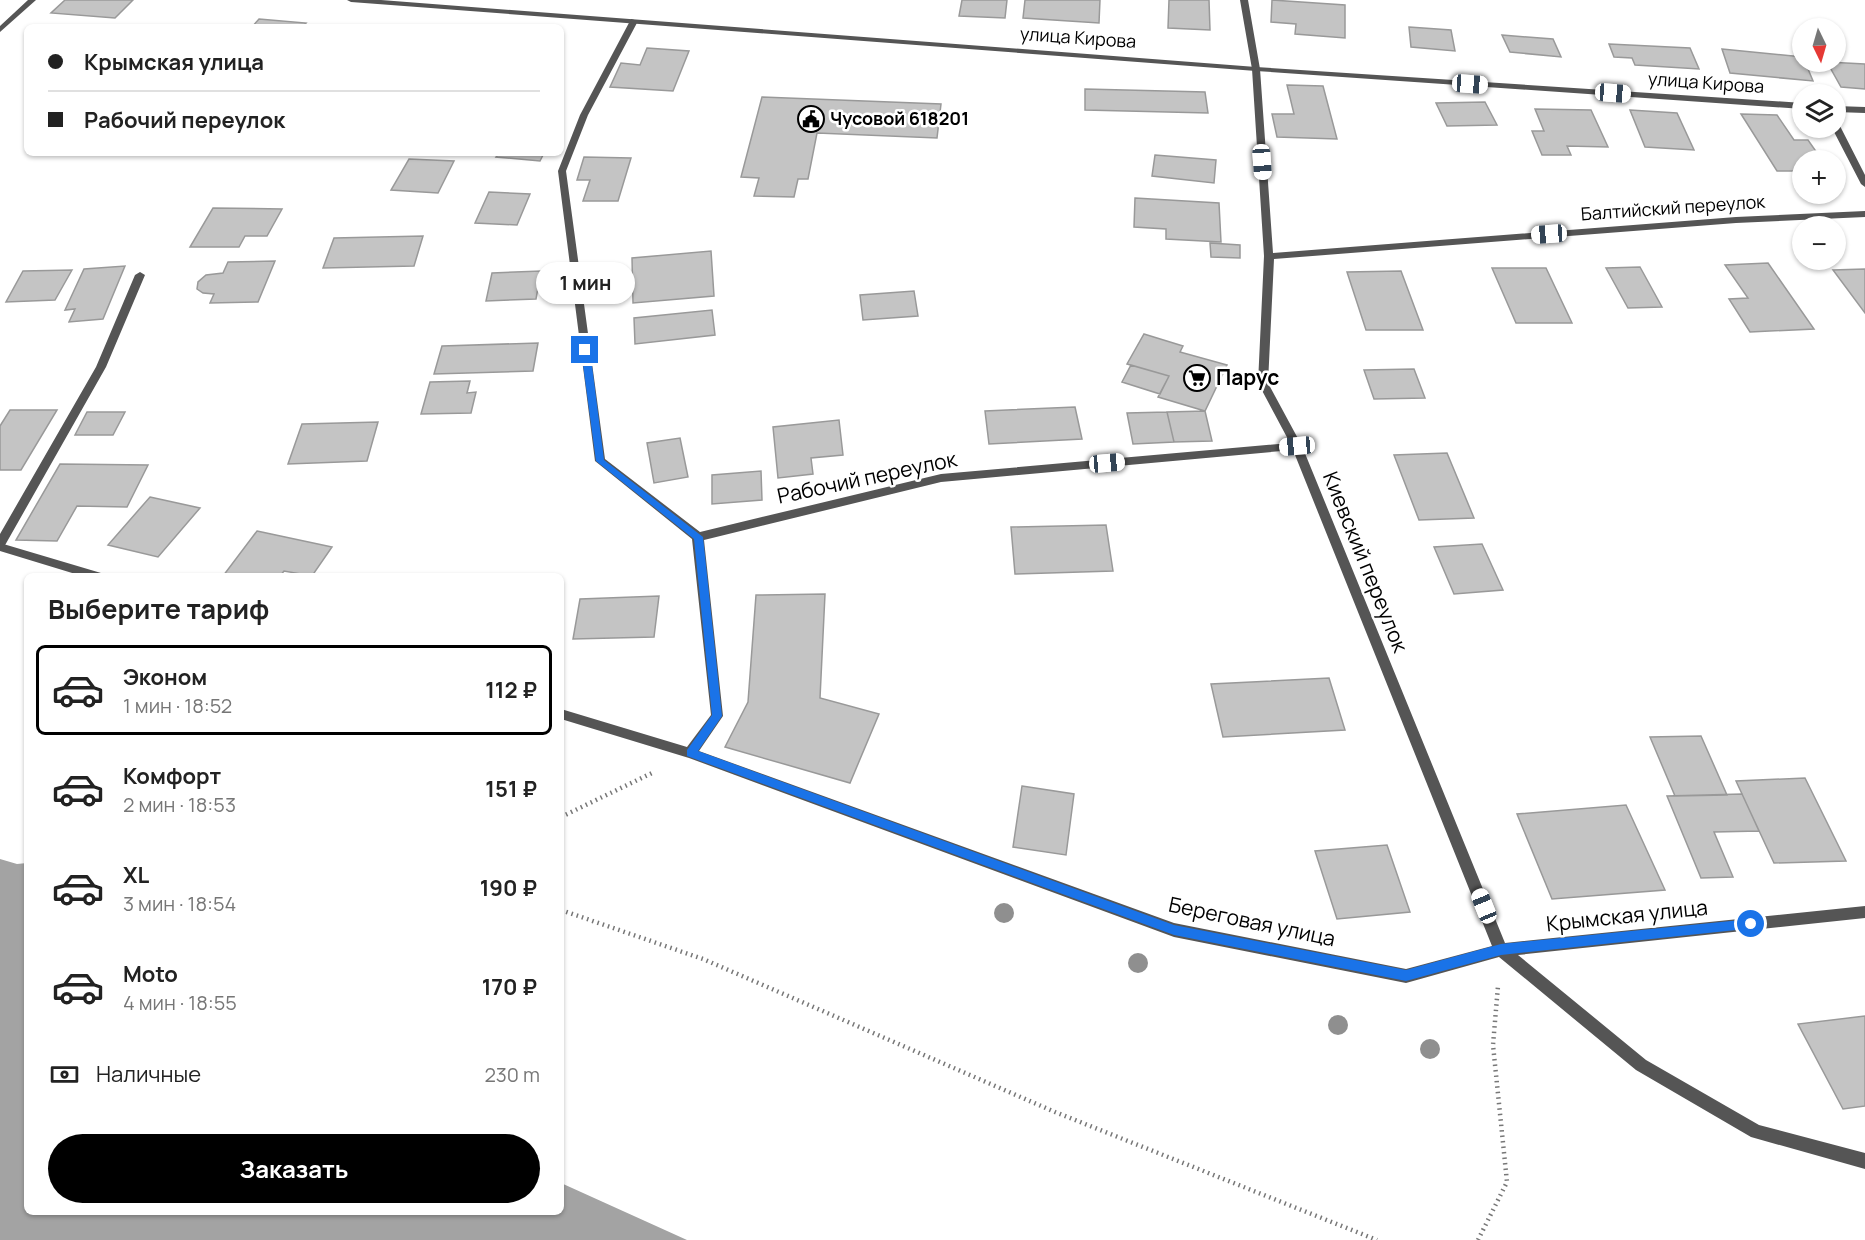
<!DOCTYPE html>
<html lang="ru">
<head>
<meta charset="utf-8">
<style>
  :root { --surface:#fff; --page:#f2f2f2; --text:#222; --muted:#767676; --line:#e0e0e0; --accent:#000 }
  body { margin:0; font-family:Manrope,sans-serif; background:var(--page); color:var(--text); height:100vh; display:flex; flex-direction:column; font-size:22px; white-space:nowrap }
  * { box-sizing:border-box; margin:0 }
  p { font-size:20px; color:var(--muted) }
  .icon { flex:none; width:33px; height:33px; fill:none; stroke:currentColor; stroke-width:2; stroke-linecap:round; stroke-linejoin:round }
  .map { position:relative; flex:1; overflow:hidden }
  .side { position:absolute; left:24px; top:573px; width:540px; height:642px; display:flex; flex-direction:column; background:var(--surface); border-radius:9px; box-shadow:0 2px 4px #0004 }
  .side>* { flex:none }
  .banner { position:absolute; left:24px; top:24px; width:540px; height:132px; border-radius:9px; box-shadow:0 2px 4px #0004; display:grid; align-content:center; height:132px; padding:0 24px; background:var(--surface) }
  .needle { width:39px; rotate:175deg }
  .controls { position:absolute; left:1792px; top:18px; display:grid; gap:12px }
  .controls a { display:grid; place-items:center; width:54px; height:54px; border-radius:50%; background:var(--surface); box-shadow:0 2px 4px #0004; font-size:30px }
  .end { position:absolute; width:27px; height:27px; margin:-14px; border:8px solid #1a73e8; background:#fff; box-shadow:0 0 0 3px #fff }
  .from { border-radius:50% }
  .bubble { position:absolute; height:42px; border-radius:21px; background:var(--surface); box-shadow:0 2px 4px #0004; font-size:20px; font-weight:700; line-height:42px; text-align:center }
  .car { position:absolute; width:18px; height:36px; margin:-18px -9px; border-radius:8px; box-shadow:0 0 4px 2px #0007; background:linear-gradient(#fff 24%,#345 0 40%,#fff 0 76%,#345 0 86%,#fff 0) }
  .banner b { display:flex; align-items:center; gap:21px; height:57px; font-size:22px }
  .banner b+b { border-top:2px solid var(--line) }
  .banner i { width:15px; height:15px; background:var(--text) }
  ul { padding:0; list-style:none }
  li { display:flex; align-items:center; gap:18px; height:90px; margin:0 12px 9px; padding:0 12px; border:3px solid transparent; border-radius:9px }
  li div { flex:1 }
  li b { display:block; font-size:22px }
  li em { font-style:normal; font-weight:700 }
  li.selected { border-color:var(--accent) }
  li>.icon { width:54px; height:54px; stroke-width:1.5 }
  h2 { padding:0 24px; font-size:27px; line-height:72px }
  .pay { display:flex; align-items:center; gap:15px; height:66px; padding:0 24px; font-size:22px }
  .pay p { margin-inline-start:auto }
  .cta { display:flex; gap:12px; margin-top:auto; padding:12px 24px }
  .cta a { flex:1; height:69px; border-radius:36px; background:var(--accent); color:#fff; font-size:24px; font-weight:700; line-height:69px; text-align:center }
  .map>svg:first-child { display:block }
</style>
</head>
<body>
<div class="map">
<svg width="1865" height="1240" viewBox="0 0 1865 1240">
  <rect width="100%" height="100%" fill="#fff"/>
  <path fill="#a3a3a3" d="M0 859 17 864 27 863V1212H561V1183L687 1240H0Z"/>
  <path fill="#c4c4c4" stroke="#999" stroke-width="1.5" d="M65 0H133L115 18 51 13Z
    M962 0H1007L1005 18 959 16Z
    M1025 0H1100L1099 23 1023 18Z
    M1169 0H1209L1210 30 1168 28Z
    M1272 0 1345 5V38L1295 34 1296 24 1271 22Z
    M259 19 306 23 302 27H252Z
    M1409 27 1451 30 1455 51 1411 47Z
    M1502 35 1553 39 1561 57 1510 52Z
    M1609 44 1690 48 1699 69 1635 65 1632 58 1614 57Z
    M647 48 689 51 673 91 610 87 621 63 640 65Z
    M1722 49 1803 57 1813 81 1730 73Z
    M1827 62 1865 64V89L1841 87Z
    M1287 85 1323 86 1337 139 1277 137 1272 114H1294Z
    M1085 89 1205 92 1208 113 1085 110Z
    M762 97 941 104 937 138 817 133 808 179H798L794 197 754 196 759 178 741 177Z
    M1485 102 1497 125 1447 126 1436 103Z
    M1535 109 1591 110 1608 147 1567 146 1571 155H1542L1532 131H1544Z
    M1630 110 1677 113 1694 150 1645 147Z
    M1741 114 1777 115 1794 140H1808L1822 160H1803V171H1777Z
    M499 153H544L540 161 496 157Z
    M1155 155 1216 160 1214 183 1152 176Z
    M584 157 631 158 618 201H583L590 180H577Z
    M409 159 454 161 438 193 391 190Z
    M489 192 530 194 517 225 475 223Z
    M1135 198 1219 203 1221 242 1166 239V229L1134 227Z
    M213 208 282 209 267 236H245L239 247H190Z
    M423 236 414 266 323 268 334 238Z
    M1210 243 1240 245V258L1211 257Z
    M711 251 714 296 633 303 632 258Z
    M275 261 258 302 210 303 214 294 203 293 197 289 198 282 206 275 223 273 228 262Z
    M1768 263 1814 329 1750 332 1729 299 1748 298 1725 265Z
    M125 266 103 319 69 322 75 309 65 310 84 269Z
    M1640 267 1662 307 1628 308 1606 268Z
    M1492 268H1546L1572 323H1516Z
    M1865 269V313L1833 270Z
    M72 270 55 300 6 302 23 271Z
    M541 271 536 299 486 301 492 273Z
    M1401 271 1423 330H1366L1347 272Z
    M914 291 918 316 863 320 860 295Z
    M712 310 715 335 635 344 634 318Z
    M1144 334 1183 346 1180 352 1227 365 1205 411 1158 397 1169 376 1127 364Z
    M538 343 533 371 434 374 442 346Z
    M1131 365 1169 376 1160 394 1122 382Z
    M1414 369 1425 398 1374 399 1364 370Z
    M470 381 467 393 476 392 471 413 421 414 430 382Z
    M1075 407 1082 439 989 444 985 411Z
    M10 410H57L21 470H0V426Z
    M1205 411 1212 441 1174 442 1167 412Z
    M87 412H125L113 435H75Z
    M1167 412 1174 442 1133 444 1127 413Z
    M839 420 843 455 811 458 813 474 778 478 773 427Z
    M378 422 367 461 288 464 302 424Z
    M680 438 688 477 654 483 647 443Z
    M1447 453 1474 518 1419 520 1394 455Z
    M60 464 148 465 127 507 77 506 57 541 16 540Z
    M761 471 762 500 712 504V475Z
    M150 497 200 508 158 557 108 545Z
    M1106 525 1113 571 1015 574 1011 527Z
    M257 531 332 547 312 576 284 571 280 576H223Z
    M1482 544 1503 590 1454 594 1434 547Z
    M825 594 820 698 879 714 850 783 725 747 748 702 756 595Z
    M659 596 654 637 573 639 580 599Z
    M1329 678 1345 730 1223 737 1211 684Z
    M1701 736 1727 795 1675 796 1650 737Z
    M1805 778 1846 861 1774 863 1736 781Z
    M1022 786 1074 794 1066 855 1013 847Z
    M1742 794 1759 831 1714 832 1733 877 1701 878 1667 796Z
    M1626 805 1665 890 1552 899 1517 814Z
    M1387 845 1410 912 1337 919 1315 851Z
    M1865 1016V1106L1843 1109 1798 1024Z"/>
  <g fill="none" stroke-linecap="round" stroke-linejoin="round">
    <path stroke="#777" stroke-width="4.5" stroke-dasharray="1.5 4" stroke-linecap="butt" d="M561 817 652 773
      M561 910 703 959 1055 1112 1377 1240
      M1478 1240 1507 1182 1493 1045 1498 986"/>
    <path fill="#555" fill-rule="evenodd" d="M140 272 145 275 106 367 4 547 0 548V534L96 367 135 275Z"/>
    <path fill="#555" fill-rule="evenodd" d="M28 0H36L0 32V26Z
      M1240 0H1248L1260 69 1273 253 1736 217 1865 211V217L1736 223 1274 259 1268 383 1302 446 1505 943 1865 906V918L1518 955 1646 1060 1759 1125 1865 1153V1169L1751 1137 1636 1070 1499 957 1406 983 1174 937 689 758 561 719V709L687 747 711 715 692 539 595 461 558 171 580 115 631 19 638 21 588 115 566 171 605 459 700 532 941 474 1290 443 1258 383 1264 256 1252 69ZM1293 450 1492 946 1406 969 1174 923 699 751 723 716 704 540 941 482Z
      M1836 123 1840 126 1865 175V187L1861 184 1832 128H1836Z
      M0 543 101 573 103 576H82L0 551Z"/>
    <path fill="#555" fill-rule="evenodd" d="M347 0H381L1256 67 1803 103V109L1256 71 351 2Z
      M1836 106 1865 107V113L1836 112Z"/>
  </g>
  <g fill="#8f8f8f">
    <circle cx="1004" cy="913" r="10"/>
    <circle cx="1138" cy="963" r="10"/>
    <circle cx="1338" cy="1025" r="10"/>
    <circle cx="1430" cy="1049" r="10"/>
  </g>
  <path fill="#1a73e8" d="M585 347 590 350 604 460 703 537 722 716 698 751 1174 925 1406 970 1501 944 1751 919 1755 920V928L1501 955 1406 981 1174 935 687 756V750L712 715 694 539 596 461 581 350Z"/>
  <defs>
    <symbol id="civic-ring" viewBox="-11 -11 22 22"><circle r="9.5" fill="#fff" stroke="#000" stroke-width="1.5"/><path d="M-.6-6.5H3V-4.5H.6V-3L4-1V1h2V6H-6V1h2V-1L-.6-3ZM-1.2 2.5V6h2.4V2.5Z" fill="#000"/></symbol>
    <symbol id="supermarket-ring" viewBox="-11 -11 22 22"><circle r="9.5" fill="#fff" stroke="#000" stroke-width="1.5"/><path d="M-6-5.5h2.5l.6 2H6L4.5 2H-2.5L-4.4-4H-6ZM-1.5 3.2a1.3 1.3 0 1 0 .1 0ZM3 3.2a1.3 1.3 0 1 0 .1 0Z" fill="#000"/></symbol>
  </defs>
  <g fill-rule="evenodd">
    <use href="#civic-ring" x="796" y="104" width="30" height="30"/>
    <use href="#supermarket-ring" x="1182" y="363" width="30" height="30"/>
  </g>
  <g text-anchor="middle" stroke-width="5" stroke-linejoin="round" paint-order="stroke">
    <g font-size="18" fill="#000" stroke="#fff">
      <text transform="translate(1078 38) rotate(4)" y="6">улица Кирова</text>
      <text transform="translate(1706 83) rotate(4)" y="6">улица Кирова</text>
      <text transform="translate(1673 208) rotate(-4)" y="6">Балтийский переулок</text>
    </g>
    <g font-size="18" font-weight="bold" fill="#000" stroke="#fff" text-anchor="start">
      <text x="830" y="125">Чусовой 618201</text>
    </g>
    <g font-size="21" font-weight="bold" fill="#000" stroke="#fff" text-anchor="start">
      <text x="1216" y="385">Парус</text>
    </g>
    <g font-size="21" fill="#000" stroke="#fff">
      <text transform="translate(867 478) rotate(-12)" y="7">Рабочий переулок</text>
      <text transform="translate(1365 562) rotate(68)" y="7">Киевский переулок</text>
      <text transform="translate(1627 916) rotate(-6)" y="7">Крымская улица</text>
      <text transform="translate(1252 922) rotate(12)" y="7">Береговая улица</text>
    </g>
  </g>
</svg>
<div class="controls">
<a><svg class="needle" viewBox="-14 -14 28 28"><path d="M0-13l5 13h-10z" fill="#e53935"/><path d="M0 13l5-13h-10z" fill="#767676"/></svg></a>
<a><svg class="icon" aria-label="layers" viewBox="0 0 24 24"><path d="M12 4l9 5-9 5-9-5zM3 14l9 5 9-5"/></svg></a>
<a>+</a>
<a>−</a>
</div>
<i class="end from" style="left:1751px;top:924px"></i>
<i class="end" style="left:585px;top:350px"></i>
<div class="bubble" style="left:536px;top:262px;width:99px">1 мин</div>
<i class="car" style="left:1470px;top:84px;rotate:94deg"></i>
<i class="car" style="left:1613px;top:93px;rotate:94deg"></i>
<i class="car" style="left:1262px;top:162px;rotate:176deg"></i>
<i class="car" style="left:1549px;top:234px;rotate:266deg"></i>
<i class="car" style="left:1297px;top:446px;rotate:265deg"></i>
<i class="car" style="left:1107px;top:463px;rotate:85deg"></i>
<i class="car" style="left:1484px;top:906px;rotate:338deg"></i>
<div class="banner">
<b><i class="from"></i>Крымская улица</b>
<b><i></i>Рабочий переулок</b>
</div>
<section class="side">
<h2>Выберите тариф</h2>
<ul>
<li class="selected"><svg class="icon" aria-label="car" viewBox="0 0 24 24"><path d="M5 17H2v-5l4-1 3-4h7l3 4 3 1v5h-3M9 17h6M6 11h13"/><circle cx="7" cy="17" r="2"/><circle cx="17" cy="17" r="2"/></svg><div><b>Эконом</b><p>1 мин · 18:52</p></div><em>112 ₽</em></li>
<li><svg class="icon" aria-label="car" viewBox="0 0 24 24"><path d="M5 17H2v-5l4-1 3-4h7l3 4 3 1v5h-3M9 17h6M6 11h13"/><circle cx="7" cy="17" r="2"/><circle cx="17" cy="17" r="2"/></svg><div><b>Комфорт</b><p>2 мин · 18:53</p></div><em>151 ₽</em></li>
<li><svg class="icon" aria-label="car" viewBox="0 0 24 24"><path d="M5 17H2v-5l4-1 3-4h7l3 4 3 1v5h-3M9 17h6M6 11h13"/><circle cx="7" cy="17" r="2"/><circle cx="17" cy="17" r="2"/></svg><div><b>XL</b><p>3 мин · 18:54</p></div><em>190 ₽</em></li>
<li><svg class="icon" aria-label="car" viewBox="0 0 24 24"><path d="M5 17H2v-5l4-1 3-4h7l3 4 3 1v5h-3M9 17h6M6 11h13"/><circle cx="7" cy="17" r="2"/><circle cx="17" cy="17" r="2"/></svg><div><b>Moto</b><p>4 мин · 18:55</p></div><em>170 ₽</em></li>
</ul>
<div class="pay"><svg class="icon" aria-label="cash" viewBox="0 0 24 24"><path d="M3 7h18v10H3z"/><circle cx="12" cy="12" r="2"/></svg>Наличные<p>230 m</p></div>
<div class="cta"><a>Заказать</a></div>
</section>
</div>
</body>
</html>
